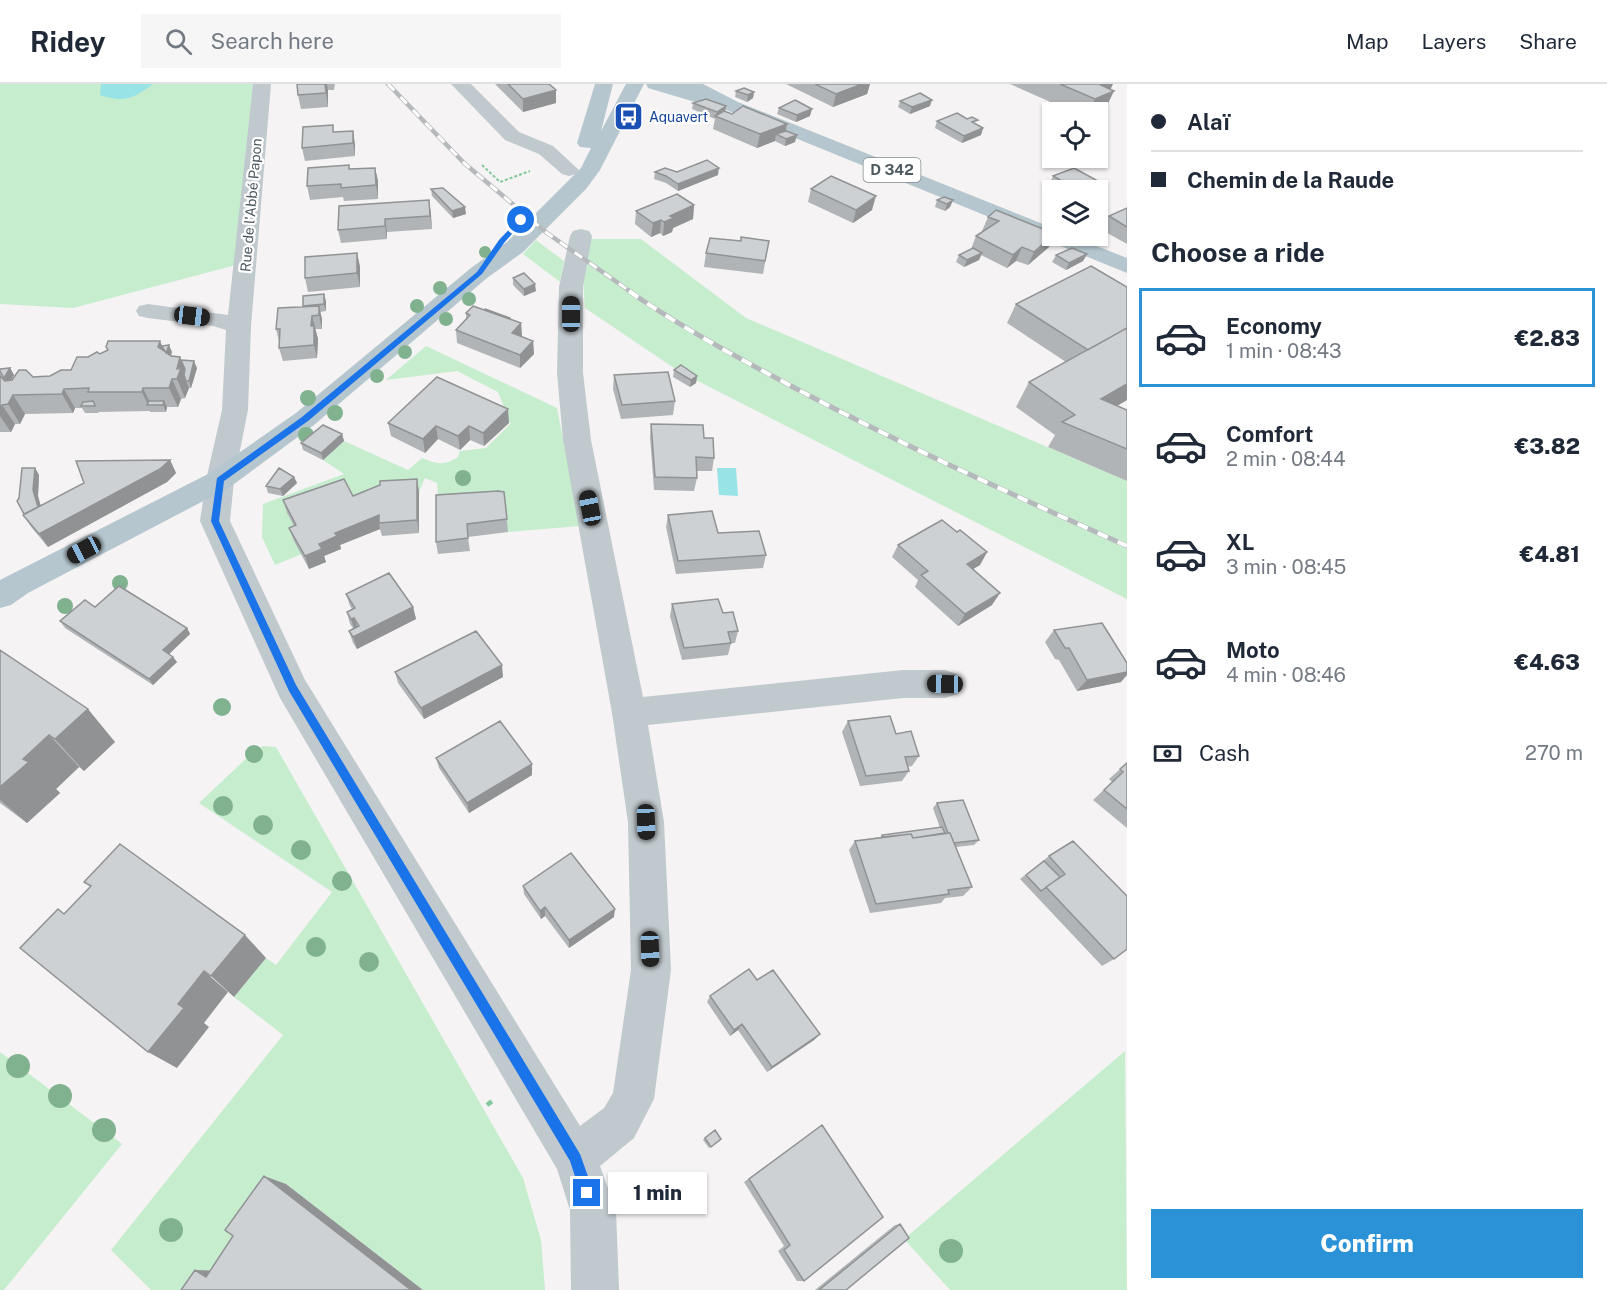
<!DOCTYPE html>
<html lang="en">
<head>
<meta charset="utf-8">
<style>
  :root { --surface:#fff; --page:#f6f6f7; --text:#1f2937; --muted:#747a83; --line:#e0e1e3; --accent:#2b92d7 }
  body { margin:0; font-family:"Public Sans",sans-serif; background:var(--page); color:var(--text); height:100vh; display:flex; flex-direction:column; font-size:22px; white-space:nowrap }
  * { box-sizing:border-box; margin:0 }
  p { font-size:20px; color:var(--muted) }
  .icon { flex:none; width:33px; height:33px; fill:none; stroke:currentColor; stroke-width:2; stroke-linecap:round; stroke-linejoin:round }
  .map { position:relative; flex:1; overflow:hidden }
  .sheet { display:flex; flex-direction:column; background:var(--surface); width:480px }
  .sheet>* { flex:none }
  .guide { display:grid; align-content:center; height:132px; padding:0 24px; background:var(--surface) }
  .buttons { position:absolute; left:1042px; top:18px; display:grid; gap:12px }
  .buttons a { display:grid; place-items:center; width:66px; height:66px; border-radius:0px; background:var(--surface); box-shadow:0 2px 4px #0004; font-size:30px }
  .end { position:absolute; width:27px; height:27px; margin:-14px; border:8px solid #1a73e8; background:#fff; box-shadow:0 0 0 3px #fff }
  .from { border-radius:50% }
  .bubble { position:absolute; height:42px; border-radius:0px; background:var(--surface); box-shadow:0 2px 4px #0004; font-size:20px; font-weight:800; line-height:42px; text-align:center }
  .car { position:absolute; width:18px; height:36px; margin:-18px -9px; border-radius:8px; box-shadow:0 0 4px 2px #0007; background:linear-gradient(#222 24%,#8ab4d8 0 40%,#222 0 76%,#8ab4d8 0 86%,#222 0) }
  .guide b { display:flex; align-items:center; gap:21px; height:57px; font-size:22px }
  .guide b+b { border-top:2px solid var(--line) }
  .guide i { width:15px; height:15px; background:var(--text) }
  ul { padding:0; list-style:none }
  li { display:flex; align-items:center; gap:18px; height:99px; margin:0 12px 9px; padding:0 12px; border:3px solid transparent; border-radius:0px }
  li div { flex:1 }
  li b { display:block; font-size:22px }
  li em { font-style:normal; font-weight:800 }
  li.selected { border-color:var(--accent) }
  li>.icon { width:54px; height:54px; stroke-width:1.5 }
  h2 { padding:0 24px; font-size:27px; line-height:72px }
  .pay { display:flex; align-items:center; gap:15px; height:66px; padding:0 24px; font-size:22px }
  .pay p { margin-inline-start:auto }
  .cta { display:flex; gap:12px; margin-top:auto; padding:12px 24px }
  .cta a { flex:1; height:69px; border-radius:0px; background:var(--accent); color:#fff; font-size:24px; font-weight:800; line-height:69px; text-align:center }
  header { display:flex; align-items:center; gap:36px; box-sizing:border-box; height:84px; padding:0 30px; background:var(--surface); border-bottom:2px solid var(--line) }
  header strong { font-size:28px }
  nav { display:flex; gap:33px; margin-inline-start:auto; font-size:21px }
  .search { width:420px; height:54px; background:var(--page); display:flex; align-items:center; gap:15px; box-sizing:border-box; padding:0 21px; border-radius:0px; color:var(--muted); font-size:22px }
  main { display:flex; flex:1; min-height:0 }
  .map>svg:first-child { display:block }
</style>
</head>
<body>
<header>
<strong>Ridey</strong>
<div class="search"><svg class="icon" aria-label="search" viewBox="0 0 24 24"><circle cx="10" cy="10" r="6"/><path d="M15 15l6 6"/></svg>Search here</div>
<nav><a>Map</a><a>Layers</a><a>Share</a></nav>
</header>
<main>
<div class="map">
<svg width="1127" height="1206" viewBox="0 0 1127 1206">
  <rect width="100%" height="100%" fill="#f5f3f3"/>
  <path fill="#c7edcf" d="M0 0H253L236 181 73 224 0 220Z
    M589 155H641L746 234 1127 397V515L680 288 585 224 583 193Z
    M536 156 564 177 560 198 523 170Z
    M426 262 557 324 580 442 508 448 439 424 437 399 425 394 419 408 383 410 301 454 302 470 275 481 262 453 263 420 344 390 323 376 344 357 408 386 422 374C435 380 445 382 458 373L460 367 486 364 511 339 496 330 504 323 498 308 457 287 386 296Z
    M263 662 276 663 523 1094 541 1156 545 1206H423L286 1100 211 1206H151L111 1166 283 951 234 913 266 874 276 881 332 808 199 719 252 669Z
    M1125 967 1127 1206H950L904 1155Z
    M0 968 122 1060 4 1206H0Z"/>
  <path fill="#97e3e6" d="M101 0H153C133 15 124 19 100 11Z
    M717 384H736L738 412 719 411Z"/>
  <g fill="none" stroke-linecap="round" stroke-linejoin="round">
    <path stroke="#81c99a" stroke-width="2" stroke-dasharray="3 2" stroke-linecap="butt" d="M482 81 500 98 530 87"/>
    <path stroke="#81c99a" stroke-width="4.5" stroke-dasharray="6 4" stroke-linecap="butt" d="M487 1021 495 1015"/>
    <path fill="#c0c9ce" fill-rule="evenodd" d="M253 0H271L251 242 248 326 234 396 230 437 305 596 580 1042 604 1024 613 1009 631 886 628 738 612 629 563 356 557 289 559 203 570 152 573 147 581 145 589 147 592 152 583 203V289L591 356 643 613 903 586H945L957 590 961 600 957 610 945 614H903L648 641 664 738 671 886 654 1015 634 1054 600 1082 616 1126 619 1206H571L570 1126 557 1085 280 614 200 437 206 396 222 326 226 246 213 242 148 234 139 232 136 227 139 222 148 220 228 231Z
      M451 0H471L519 48 553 62 579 86 576 90 569 92 562 90 539 70 505 56Z"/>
    <path fill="#b5c6ce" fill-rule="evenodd" d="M595 0H613L601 47 626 0H644L600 86 586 105 523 168 487 194 314 341 230 403 28 509 11 521 0 524V496L210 389 296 329 471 184 507 158 581 84 591 64 580 63 577 59Z
      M646 0H703L738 18 1053 144V152H1071L1127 174V189L714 21 702 20 648 4Z"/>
    <defs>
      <path id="rail-far1" d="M388 0 464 79 547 149 631 208"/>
      <path id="rail" d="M629 207C676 240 727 268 778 295 891 356 1009 409 1127 462"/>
    </defs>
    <use href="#rail-far1" stroke="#b6b9bc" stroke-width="4.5"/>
    <use href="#rail" stroke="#b6b9bc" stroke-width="5"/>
    <use href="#rail-far1" stroke="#fff" stroke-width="3" stroke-dasharray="9" stroke-linecap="butt"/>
    <use href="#rail" stroke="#fff" stroke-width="4" stroke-dasharray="11" stroke-linecap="butt"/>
  </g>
  <g fill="#80b290">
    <circle cx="485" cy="168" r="6"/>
    <circle cx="440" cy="204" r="7"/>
    <circle cx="469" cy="215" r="7"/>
    <circle cx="417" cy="222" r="7"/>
    <circle cx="446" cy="235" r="7"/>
    <circle cx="405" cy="268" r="7"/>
    <circle cx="377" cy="292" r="7"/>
    <circle cx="308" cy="314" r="8"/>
    <circle cx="335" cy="329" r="8"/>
    <circle cx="306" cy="351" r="8"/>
    <circle cx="463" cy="394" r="8"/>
    <circle cx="120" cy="499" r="8"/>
    <circle cx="65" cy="522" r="8"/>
    <circle cx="222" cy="623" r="9"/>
    <circle cx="254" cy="670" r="9"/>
    <circle cx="223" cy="722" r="10"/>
    <circle cx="263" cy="741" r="10"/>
    <circle cx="301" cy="766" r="10"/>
    <circle cx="342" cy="797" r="10"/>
    <circle cx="316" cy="863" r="10"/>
    <circle cx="369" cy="878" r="10"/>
    <circle cx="18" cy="982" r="12"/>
    <circle cx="60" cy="1012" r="12"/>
    <circle cx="104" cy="1046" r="12"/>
    <circle cx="171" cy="1146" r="12"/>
    <circle cx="951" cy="1167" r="12"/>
  </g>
  <path fill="#b0b4b6" d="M297 0H335L334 6H328V23L301 25 298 11Z
    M495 0H549L556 6V19L523 28Z
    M786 0H870L867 10 833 23Z
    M1010 0H1113L1110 5 1105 26 1098 30V28H1073Z
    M736 7 754 8 753 14 747 18 735 13Z
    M900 17 930 22 910 30 898 23Z
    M693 19 732 30 787 40 786 47 795 58 785 62 775 57 757 64 713 45 715 35 692 25Z
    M779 24 810 32 796 38 777 30Z
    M937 37 976 40 983 44 981 51 962 59 935 44Z
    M353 47 355 61V72L305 77 302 64 334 48Z
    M375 84 378 97V115L344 117 343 113 310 116 307 102 350 85Z
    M655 88H677L718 91 678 107 666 99 654 95Z
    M1053 92 1093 103 1084 106H1063L1050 99Z
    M431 105 466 130 453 134 432 112Z
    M811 105 872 126 853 139 808 118Z
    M429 116 432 145 387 148V155L341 159 338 146Z
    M937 116H953L950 123 945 127 935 123Z
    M694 121 693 135 673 144 672 148 663 152 660 149 651 153 635 140 636 127Z
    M1127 124V160L1102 146 1109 132Z
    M996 126 1049 163 1028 181 1016 177 1007 184 981 171 979 176 964 183 956 178 959 171 971 165 976 152 984 147H982L988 133Z
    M741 157H769L763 190 704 183 706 169Z
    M357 169 360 183V203L308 208 305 194Z
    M1087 170 1083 177 1066 186 1052 178 1056 171Z
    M513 194 536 207 524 212 513 201Z
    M1127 203V316L1117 322 1127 326V397L1048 363 1055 351 1016 323 1029 298 1066 278 1007 239 1016 220Z
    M326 217V227L320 228 322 235V245H315L318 255 317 274 283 277 279 264V257L276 245 303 222Z
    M466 229 510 234V235L521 239 522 253 533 257 534 270 520 284 457 259 456 246 466 235Z
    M162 262 172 268 171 272 197 284 191 304H189L185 314 181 315 178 323H167L166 328H150V327L99 328 98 329H85L82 324H75L73 329 25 330 20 340H15L11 348H0V285L10 284 14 291 11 296 33 293 50 292 71 286 88 273 100 270 107 266 106 263Z
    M674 286 697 292 696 299 690 303 673 293Z
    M614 291 675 317 673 331 621 335 613 305Z
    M388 339H509L484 362 470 356 460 366 438 355 425 369 391 352Z
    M651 340 704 354 714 374 712 387H696L697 394 694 407 654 406 650 353Z
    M342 350 344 357 323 376 303 366 301 359Z
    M170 376 176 389 167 398 48 463 32 444 23 431 24 430 19 414 35 384 39 391 38 412 40 421Z
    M294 393 297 399 283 412 268 409 266 402Z
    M417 395 419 408V449L382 452 380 445 340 461 341 465 324 472 326 478 309 485 294 457 289 444 294 442 287 429 283 416 353 412Z
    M504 408 508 448 468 453 470 467 438 470 436 458Z
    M668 431 718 449 766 471 763 484 676 490 666 443Z
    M957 448 987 468 980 481 973 485 992 521 958 542 915 503 918 496 892 473 898 461Z
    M346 510 413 523 416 535 357 565 353 559 349 547 353 544 350 540 347 528 352 525 350 522Z
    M672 520 723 529 738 547 735 559H731L728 571 682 576 670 532Z
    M95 523 187 544 190 550 169 570 173 573 177 578 153 601 65 544 60 537Z
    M1054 546 1121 598 1077 607 1059 576 1055 575 1045 558Z
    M0 566 115 658 84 687 79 683 56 705 60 709 27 739 0 719Z
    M395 588 503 593 424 635 398 599Z
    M848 637 896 650 919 672 912 682 907 683 909 687 902 697 860 702 842 648Z
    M436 674 532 680V691L469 729 439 684Z
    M1127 679V744L1093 716 1112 698 1109 695Z
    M937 719 979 756 974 761 956 763 972 803 963 812 945 814 941 819 870 829 849 766 855 757 880 753 882 751 940 744 933 724Z
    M1073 757 1114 875 1102 882 1020 795 1049 772Z
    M523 802 614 833 569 864 545 832 541 835 524 810Z
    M757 896 820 950 814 956 767 988 738 946 730 952 707 918 710 912Z
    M822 1041 804 1197H797L778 1167 784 1162 744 1098Z
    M705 1054 721 1055 709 1064 703 1056Z
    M900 1140 846 1206H815L895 1141Z"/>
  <path fill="#909294" d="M325 0H327L328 6V23L326 9Z
    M862 0H870L867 10 833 23 836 10Z
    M1104 0H1113L1108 10 1114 7 1105 26 1098 30V28H1089L1101 1Z
    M556 6V19L523 28V15Z
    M754 8 753 14 747 18 748 11Z
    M932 16 930 22 910 30 912 23Z
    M726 22 725 29 716 32 717 28Z
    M812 25 810 32 796 38 797 31Z
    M787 40 784 54 776 50 775 57 757 64 760 50Z
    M983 44 981 51 962 59 964 52Z
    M353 47 355 61V72L353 59Z
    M797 51 795 58 785 62 786 55Z
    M375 84 378 97V115L376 101Z
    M719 84 718 91 678 107V100Z
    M1096 96 1093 103 1084 106H1075L1076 105Z
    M876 112 872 126 853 139 856 126Z
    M429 116 431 130 432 145 430 132Z
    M953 116 950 123 945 127 947 120Z
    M694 121 693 135 673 144 672 148 663 152 664 138 670 132Z
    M465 123 466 130 453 134 452 127Z
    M385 135 387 148V155L385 142Z
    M661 136 660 149 651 153 653 139Z
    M1053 152H1054L1049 163 1028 181 1034 168Z
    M1022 163 1016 177 1007 184 1013 171Z
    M357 169 360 183V203L357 189Z
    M982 169 979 176 964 183 967 176Z
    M1087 170 1083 177 1066 186 1069 179Z
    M535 200 536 207 524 212V205Z
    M324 210 326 217V227L324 220Z
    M319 222 322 235V245L319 231Z
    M312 232 318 255 317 274 314 261 311 242Z
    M521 239 522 253 512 249Z
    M160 257 166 270 169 261 172 268 167 282 158 263Z
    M533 257 534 270 520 284V271Z
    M180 273 188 292 186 297 189 304 185 314 177 295V285Z
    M194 277 197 284 191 304 189 297Z
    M10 284 14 291 8 301 4 294Z
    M697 292 696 299 690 303 691 296Z
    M172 295 181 315 178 323 169 304Z
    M1127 300V316L1086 340 1101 315Z
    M143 304 151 321H148L142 308Z
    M64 305 75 324 73 329 62 310Z
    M13 311 25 330 20 340 8 320Z
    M164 317 167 323 166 328 163 321Z
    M2 321 15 340 11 348 0 332V325Z
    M508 325 509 339 484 362 483 349Z
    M436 342 438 355 425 369 423 355Z
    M469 342 470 356 460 366 458 352Z
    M342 350 344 357 323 376 321 369Z
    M170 376 176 389 167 398 48 463 39 450Z
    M35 384 39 391 38 412 45 437 33 443V406Z
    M294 393 297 399 283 412 280 405Z
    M417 395 419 408V449L417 436Z
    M379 431V439L380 445 340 461 341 465 324 472 326 478 309 485 305 472 319 460 335 449Z
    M987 468 980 481 960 493 967 480Z
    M1000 509 992 521 958 542 965 530Z
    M413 523 416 535 357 565 353 553Z
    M354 534 358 546 355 547 351 535Z
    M187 544 190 550 167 572 163 566Z
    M173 573 177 578 153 601 149 595Z
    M502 581 503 593 424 635 421 624Z
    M1127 588V591L1121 598 1077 607 1087 596Z
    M88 625 115 658 84 687 55 655Z
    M49 651 79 683 56 705 60 709 27 739 0 716V703L23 675Z
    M532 680V691L469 729 467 719Z
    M545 823V832L541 835 540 827Z
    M615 825 614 833 569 864V856Z
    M245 851 266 874 234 913 211 892Z
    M204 887 228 908 204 939 209 943 177 984 148 968 178 920Z
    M742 940 738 946 730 952 734 946Z
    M820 950 814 956 767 988 772 983Z
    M264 1092 286 1100 423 1206H411Z
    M195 1186 224 1187 206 1193Z"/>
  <path fill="#cdd1d4" stroke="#909294" stroke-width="1.5" d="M297 0H325L326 9 298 11Z
    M508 0H549L556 6 523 15Z
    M815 0H862L836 10Z
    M1060 0H1104L1101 1 1114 7 1095 15Z
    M744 4 754 8 748 11 736 7Z
    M920 9 932 16 912 23 900 17Z
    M706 15 726 22 717 28 693 19Z
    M795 16 812 25 797 31 779 24Z
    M743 22 787 40 760 50 715 32 724 27 732 30Z
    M957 29 967 35 972 33 978 36 972 38 983 44 964 52 937 37Z
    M333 41V48L353 47V59L302 64 303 43Z
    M786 47 797 51 786 55 776 50Z
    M707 76 719 84 678 100 666 92 655 88 665 84 677 88Z
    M349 81V85L375 84 376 101 341 104V100L307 102 308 84Z
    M1074 84 1096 96 1076 105 1053 92Z
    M831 92 876 112 856 126 811 105Z
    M443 104 465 123 452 127 431 105Z
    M677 110 694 121 670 132 674 134 664 138 661 136 653 139 636 127Z
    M944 113 953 116 947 120 937 116Z
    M429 116 430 132 385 135V142L338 146 339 122Z
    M1127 124V143L1109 132Z
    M996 126 1053 149V151L1034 168 1022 163 1013 171 976 152 999 137 988 133Z
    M741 153 769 157 765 177 706 169 710 154 741 157Z
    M973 164 982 169 967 176 959 171Z
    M1072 164 1087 170 1069 179 1056 171Z
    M357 169V189L305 194V173Z
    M1091 182 1127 203V244L1088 266 1016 220Z
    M524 189 535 200 524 205 513 194Z
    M324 210V220L303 222V212Z
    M319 222V231L312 232 311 242H314V261L279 264 280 245H276L278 224Z
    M473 222 521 239 512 249 533 257 520 271 456 246 470 231 466 229Z
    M485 225 510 234V235L484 226Z
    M1127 244V300L1101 315 1127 326V365L1062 338 1075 331 1029 298Z
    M108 257H160L158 263 164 267 171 272 180 273 177 285 181 284 177 295H172L169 304H143L142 308H88L89 304 64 305 62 310 13 311 8 320 2 321 0 325V292L5 297 12 296 19 286H26L33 293 50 292 61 286H71L77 273H88L97 268 100 270 108 266 106 263Z
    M169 261 166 269 162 262Z
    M181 276 194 277 189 297H186L184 291 185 285Z
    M681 281 697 292 691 296 674 286Z
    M10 284 4 294 0 287V285Z
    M668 288 675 317 622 321 614 291Z
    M437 293 508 325 483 349 469 342 458 352 436 342 423 355 388 339Z
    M93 317 95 321V322H81L83 318Z
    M149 317H164L163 321H147Z
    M651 340 703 341 704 354H713L714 374 696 373 697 394 655 393Z
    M323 341 342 350 321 369 301 359Z
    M170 376 160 385 39 450 23 431 84 399 76 377Z
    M22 384H35L33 406 38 423 24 430 17 417 19 414Z
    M279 384 294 393 280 405 266 402Z
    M344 395 353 412 380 401V397L417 395V436L379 439V431L335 449 337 452 319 460 322 465 305 472 289 444 296 441 283 416Z
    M498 407 504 408 507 435 467 440 468 454 436 458V411Z
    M712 427 718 449 759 447 766 471 678 477 668 431Z
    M942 436 957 448 960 446 987 468 967 480 1000 509 965 530 921 491 928 487 898 461Z
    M389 489 413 523 353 553 349 547 359 542 354 534 351 535 347 528 355 524 346 510Z
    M119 502 187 544 163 566 173 573 149 595 60 537 85 516 95 523Z
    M718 515 723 529 733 528 738 547 728 548 731 559 684 564 672 520Z
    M1102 539 1127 579V588L1087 596 1069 564H1065L1054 546Z
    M476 547 502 581 421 624 395 588Z
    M0 566 88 625 55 655 49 651 23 675 29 678 0 703Z
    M890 632 896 650 911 647 919 672 905 673 909 687 866 692 848 637Z
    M500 637 532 680 467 719 436 674Z
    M1127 679V725L1104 706 1123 688 1120 685Z
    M963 716 979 756 954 759 950 749H948L937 719Z
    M942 743 945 749 913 754 911 750 883 753 882 751Z
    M950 749 972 803 948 806 949 810 876 820 855 757 911 750 913 754Z
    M1073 757 1127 812V865L1114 875 1046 803 1065 790 1049 772Z
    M120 760 245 851 211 892 204 887 178 920 184 924 148 968 20 864 58 825 64 830 91 802 84 798Z
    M571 769 615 825 569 856 545 823 540 827 523 802Z
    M1044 777 1060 793 1041 807 1026 791Z
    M749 885 757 896 773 886 820 950 772 983 742 940 734 946 710 912Z
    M822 1041 883 1133 804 1197 784 1166 790 1161 749 1095Z
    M715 1046 721 1055 711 1063 705 1054Z
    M264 1092 411 1206H181L195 1186 206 1193 233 1152 225 1146Z
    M900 1140 909 1154 846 1206H819Z"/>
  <path fill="#1a73e8" d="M519 135 524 136 504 159 482 190 308 337 224 397 219 437 296 601 580 1070 594 1109 592 1114 587 1116 582 1114 570 1077 289 607 211 437 217 394 302 333 477 188 499 156Z"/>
  <defs>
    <symbol id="bus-square" viewBox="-11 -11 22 22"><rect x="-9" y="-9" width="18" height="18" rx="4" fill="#1a4fb4" stroke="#fff"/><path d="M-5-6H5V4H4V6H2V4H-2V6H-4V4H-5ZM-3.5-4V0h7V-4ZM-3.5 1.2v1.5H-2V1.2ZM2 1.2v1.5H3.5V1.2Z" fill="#fff"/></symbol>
  </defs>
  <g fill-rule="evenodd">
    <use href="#bus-square" x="612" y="16" width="33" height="33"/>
  </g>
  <g text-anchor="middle" stroke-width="4.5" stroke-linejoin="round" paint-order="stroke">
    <g font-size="14" fill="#164399" stroke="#fff" text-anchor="start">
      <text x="649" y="38">Aquavert</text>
    </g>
    <g font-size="14" fill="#4c595f" stroke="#fff">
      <text transform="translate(251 121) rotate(-85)" y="5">Rue de l'Abbé Papon</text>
    </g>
    <rect fill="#fff" stroke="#828b8f" stroke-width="1.5" x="863.5" y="74" width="57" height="24" rx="4.5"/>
    <g font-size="15" font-weight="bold" fill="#4c595f">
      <text x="892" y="91">D 342</text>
    </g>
  </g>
</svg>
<div class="buttons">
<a><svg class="icon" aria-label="locate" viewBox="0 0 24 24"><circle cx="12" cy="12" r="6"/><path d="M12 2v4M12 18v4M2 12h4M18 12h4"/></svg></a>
<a><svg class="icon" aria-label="layers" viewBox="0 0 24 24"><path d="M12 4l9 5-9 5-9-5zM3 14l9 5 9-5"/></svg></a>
</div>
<i class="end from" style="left:521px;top:136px"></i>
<i class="end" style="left:587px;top:1109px"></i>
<div class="bubble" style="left:608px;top:1088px;width:99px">1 min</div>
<i class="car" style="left:571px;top:230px;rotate:0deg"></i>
<i class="car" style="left:192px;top:232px;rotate:97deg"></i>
<i class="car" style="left:590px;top:424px;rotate:349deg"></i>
<i class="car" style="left:84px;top:466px;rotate:242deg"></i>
<i class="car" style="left:945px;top:600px;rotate:271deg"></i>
<i class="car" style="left:646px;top:738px;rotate:178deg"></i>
<i class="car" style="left:650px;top:865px;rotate:178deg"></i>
</div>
<section class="sheet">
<div class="guide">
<b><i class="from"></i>Alaï</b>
<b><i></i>Chemin de la Raude</b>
</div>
<h2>Choose a ride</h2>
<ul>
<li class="selected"><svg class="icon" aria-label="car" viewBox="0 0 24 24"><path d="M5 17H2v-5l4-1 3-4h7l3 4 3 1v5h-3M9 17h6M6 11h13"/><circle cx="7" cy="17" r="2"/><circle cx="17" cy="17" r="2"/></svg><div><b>Economy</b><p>1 min · 08:43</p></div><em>€2.83</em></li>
<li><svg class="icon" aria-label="car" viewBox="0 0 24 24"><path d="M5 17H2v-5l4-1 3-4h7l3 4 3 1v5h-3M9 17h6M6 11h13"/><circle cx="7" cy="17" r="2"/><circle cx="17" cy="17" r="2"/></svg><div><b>Comfort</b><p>2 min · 08:44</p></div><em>€3.82</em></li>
<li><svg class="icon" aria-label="car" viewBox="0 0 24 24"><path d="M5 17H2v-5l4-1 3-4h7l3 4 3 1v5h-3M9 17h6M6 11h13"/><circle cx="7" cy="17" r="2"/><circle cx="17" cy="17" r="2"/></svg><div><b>XL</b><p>3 min · 08:45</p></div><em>€4.81</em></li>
<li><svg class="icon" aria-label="car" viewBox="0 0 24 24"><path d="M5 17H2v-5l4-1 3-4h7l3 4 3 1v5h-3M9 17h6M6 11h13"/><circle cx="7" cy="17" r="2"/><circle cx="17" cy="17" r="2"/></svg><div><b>Moto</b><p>4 min · 08:46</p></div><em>€4.63</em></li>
</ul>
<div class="pay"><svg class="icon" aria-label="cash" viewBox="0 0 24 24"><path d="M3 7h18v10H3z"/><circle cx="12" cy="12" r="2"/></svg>Cash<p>270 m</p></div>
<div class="cta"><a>Confirm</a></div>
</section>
</main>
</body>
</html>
